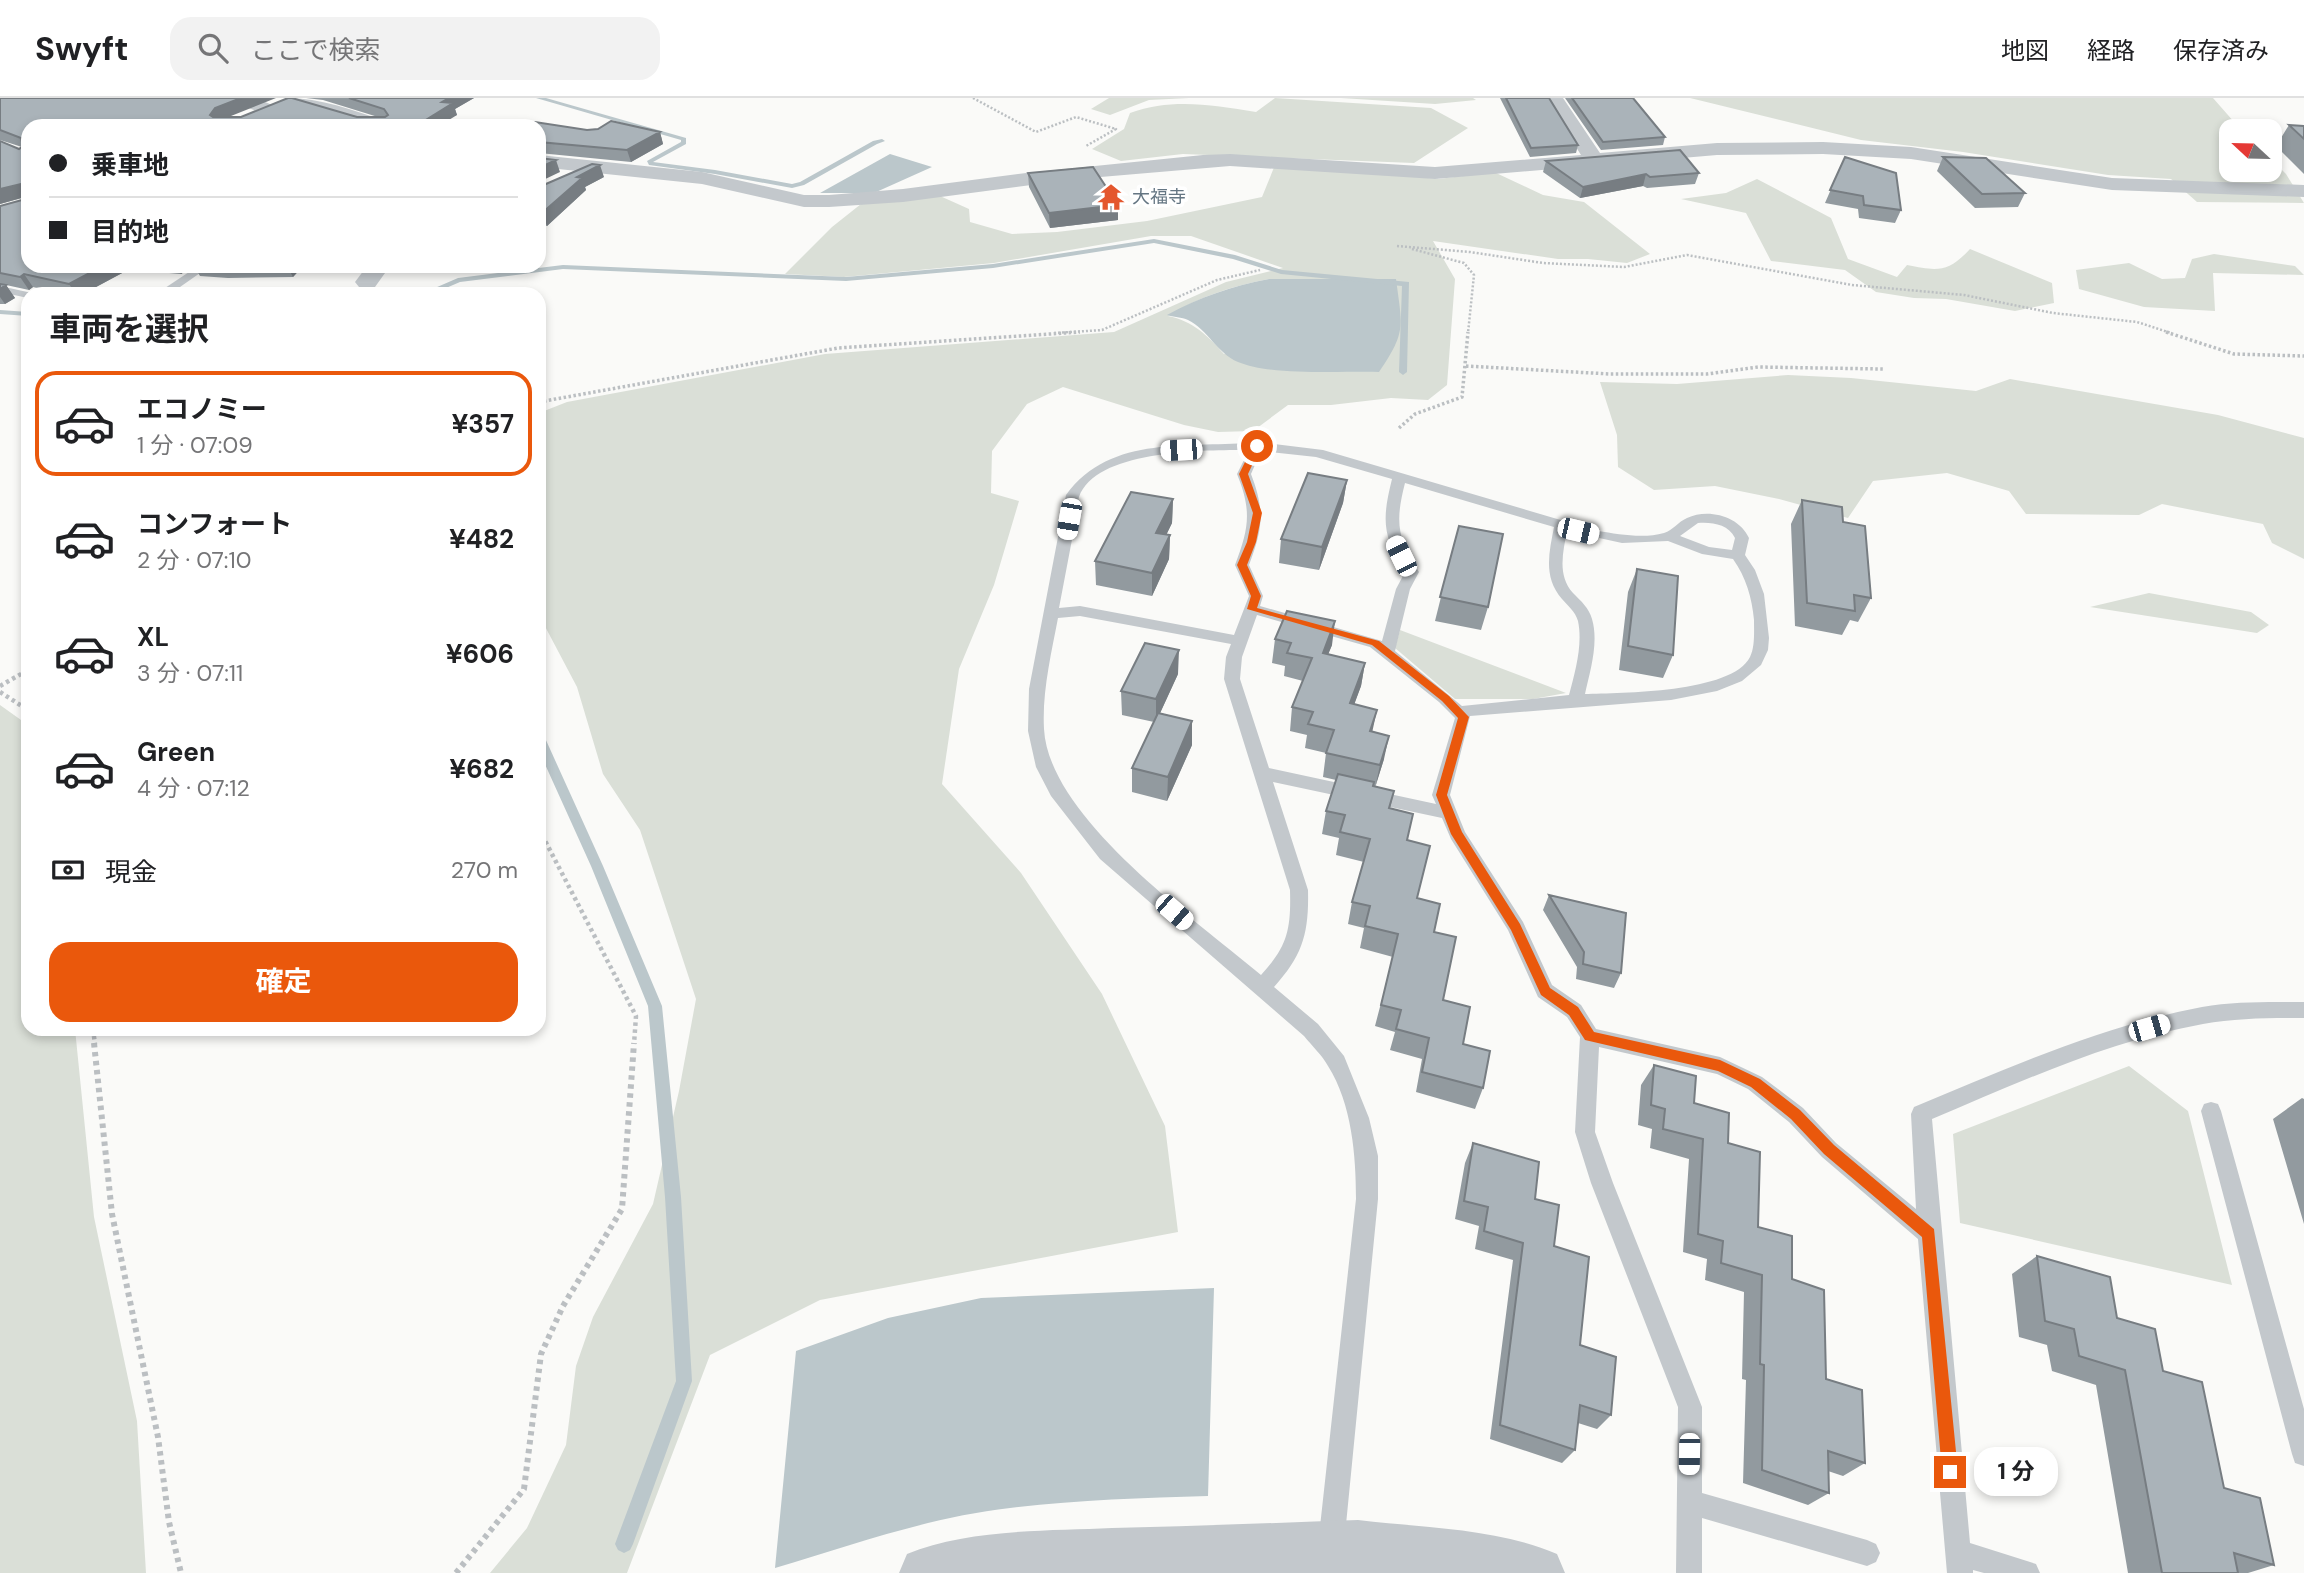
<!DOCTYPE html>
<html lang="ja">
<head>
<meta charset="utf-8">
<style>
  :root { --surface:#fff; --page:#f2f2f2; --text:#202124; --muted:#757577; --line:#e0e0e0; --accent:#ea580c }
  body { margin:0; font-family:"DM Sans","Noto Sans JP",sans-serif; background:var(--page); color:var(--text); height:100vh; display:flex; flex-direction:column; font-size:26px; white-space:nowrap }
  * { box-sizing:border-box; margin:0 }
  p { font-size:23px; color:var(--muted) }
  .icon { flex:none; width:38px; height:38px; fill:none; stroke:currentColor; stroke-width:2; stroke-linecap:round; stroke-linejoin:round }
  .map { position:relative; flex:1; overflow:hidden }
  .drawer { position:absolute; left:21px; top:189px; width:525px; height:749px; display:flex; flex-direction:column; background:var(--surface); border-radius:21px; box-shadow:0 4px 10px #0003 }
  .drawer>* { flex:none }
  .banner { position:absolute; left:21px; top:21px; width:525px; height:154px; border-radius:21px; box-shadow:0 4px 10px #0003; display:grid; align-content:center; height:154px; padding:0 28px; background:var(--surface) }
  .needle { width:46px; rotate:292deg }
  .tools { position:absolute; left:2219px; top:21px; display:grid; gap:14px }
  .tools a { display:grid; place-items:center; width:63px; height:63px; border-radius:14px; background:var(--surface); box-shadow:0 4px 10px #0003; font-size:35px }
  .end { position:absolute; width:32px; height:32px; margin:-16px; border:9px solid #ea580c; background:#fff; box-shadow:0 0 0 4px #fff }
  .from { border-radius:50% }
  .bubble { position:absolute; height:49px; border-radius:21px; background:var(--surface); box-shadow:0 4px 10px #0003; font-size:23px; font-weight:700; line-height:49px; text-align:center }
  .car { position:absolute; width:21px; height:42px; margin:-21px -10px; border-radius:9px; box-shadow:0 0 5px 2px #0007; background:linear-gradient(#fff 24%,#345 0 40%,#fff 0 76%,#345 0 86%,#fff 0) }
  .banner b { display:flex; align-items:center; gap:24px; height:66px; font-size:26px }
  .banner b+b { border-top:2px solid var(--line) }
  .banner i { width:18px; height:18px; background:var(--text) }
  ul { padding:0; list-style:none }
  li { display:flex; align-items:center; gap:21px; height:105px; margin:0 14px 10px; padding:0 14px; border:4px solid transparent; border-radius:21px }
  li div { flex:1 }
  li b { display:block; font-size:26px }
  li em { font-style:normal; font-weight:700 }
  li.active { border-color:var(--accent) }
  li>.icon { width:63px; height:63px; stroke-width:1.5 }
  h2 { padding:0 28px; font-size:32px; line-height:84px }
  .pay { display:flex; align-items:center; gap:18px; height:77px; padding:0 28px; font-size:26px }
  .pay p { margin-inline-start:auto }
  .primary-button { display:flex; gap:14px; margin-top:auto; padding:14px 28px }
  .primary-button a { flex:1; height:80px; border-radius:21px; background:var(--accent); color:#fff; font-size:28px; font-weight:700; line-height:80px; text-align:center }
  header { display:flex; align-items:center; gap:42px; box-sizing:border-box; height:98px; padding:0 35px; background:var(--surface); border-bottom:2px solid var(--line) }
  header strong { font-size:33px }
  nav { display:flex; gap:38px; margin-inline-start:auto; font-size:24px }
  .search { width:490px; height:63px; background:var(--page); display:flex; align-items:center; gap:18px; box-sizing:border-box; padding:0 24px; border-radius:21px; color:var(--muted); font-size:26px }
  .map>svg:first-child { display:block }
</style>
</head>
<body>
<header>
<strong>Swyft</strong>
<div class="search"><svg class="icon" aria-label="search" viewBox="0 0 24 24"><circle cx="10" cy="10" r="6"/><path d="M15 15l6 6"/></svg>ここで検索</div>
<nav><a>地図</a><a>経路</a><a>保存済み</a></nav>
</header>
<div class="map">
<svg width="2304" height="1475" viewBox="0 0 2304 1475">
  <rect width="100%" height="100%" fill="#fafaf8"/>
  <path fill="#dadfd7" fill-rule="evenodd" d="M1109 0H1189L1149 2 1110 17 1091 11Z
    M1275 0 1431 10 1468 30 1414 65 1183 56 1121 63 1092 51 1124 31 1130 15C1172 0 1212 7 1256 14Z
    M1341 0H1473L1476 2 1435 6Z
    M1690 0H2213L2242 33H2231V72H2270V60L2286 76 2304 105 2197 104 2171 81 2108 77 1963 54 1861 42Z
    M1275 67 1439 81 1494 74 1543 97 1584 104 1650 156 1627 165 1588 161H1558L1433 143 1455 181 1447 287 1428 302 1391 300 1331 307H1288L1253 333 1218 334 1184 327 1063 289 1027 306 992 353 991 395 1019 403 994 487 959 571 942 686 1021 775 1102 896 1165 1028 1178 1134 820 1202 710 1257 627 1475H490L527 1430 566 1347 576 1268 593 1219 653 1106 679 993 696 901 640 732 603 676 577 589 539 517V315L567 304 825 256 1114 234 1226 184 1283 170 1191 138H1151L994 165 844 179 785 176 832 129 861 106 940 98 969 111 970 124 1012 136 1057 134 1147 123 1262 99ZM1269 181H1395L1224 256C1207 237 1193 223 1168 218 1201 198 1232 188 1269 181Z
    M1757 81 1831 120 1848 161 1897 179 1907 167C1937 173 1948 175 1970 151L2052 185 2054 205 2015 213 1946 201 1914 200 1876 194 1845 172 1771 163 1746 115 1681 101 1726 95Z
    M2214 156 2295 168 2304 177 2213 175 2215 213 2144 209 2079 191 2076 172 2129 165 2162 181 2185 180 2192 161Z
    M1788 277 1851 280 1976 293 2010 281 2218 317 2304 340V461L2272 445 2263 426 2162 406 2139 417 2026 416 2009 393 1947 375 1873 383 1848 420 1779 401 1715 388 1654 392 1618 369 1617 337 1600 284 1677 286Z
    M2149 495 2251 514 2269 527 2257 535 2090 509Z
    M1400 532 1566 595 1533 601H1455L1395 550Z
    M0 607 28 627V931H75L94 1119 137 1323 146 1475H0Z
    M2129 968 2188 1013 2232 1187 1960 1125 1953 1036Z"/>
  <path fill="#bbc7cb" d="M890 56 932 69 874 95H820Z
    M1269 181H1396C1402 228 1407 233 1379 274 1341 273 1271 278 1238 264 1217 255 1208 232 1188 222 1182 219 1173 219 1167 217 1200 199 1232 188 1269 181Z
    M1214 1190 1208 1398C1142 1400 1075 1402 1010 1410 930 1419 852 1447 775 1470L796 1253 888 1220 981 1200Z"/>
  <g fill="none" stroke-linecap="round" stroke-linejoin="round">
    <path fill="#bbc7cb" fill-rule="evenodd" d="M536 0H546L686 40V46L653 64 715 72 792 86 800 84 873 43 882 41 885 43 877 46 804 87 792 90 715 76 649 67 647 63 681 44V42Z
      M1154 141 1235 157 1282 172 1409 184 1407 274 1403 277 1399 274 1402 188 1281 176 1233 161 1154 145 993 170 846 183 563 171 460 184 432 196H421L458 180 563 167 846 179 993 166Z
      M0 212 28 214V218L0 216Z
      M539 636 545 640 603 768 662 908 681 1099 692 1283 633 1446 630 1452 624 1455 618 1452 615 1446 676 1283 665 1099 648 908 591 768 539 653Z"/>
    <path stroke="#bbbfc2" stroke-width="2.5" stroke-dasharray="2 2" stroke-linecap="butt" d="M973 0 1036 34 1076 19 1116 31 1086 48
      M1397 148 1470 154 1543 165 1624 169 1687 157 1852 187 1964 197 2053 215 2137 224 2171 235
      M1412 151 1464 165 1474 177 1468 235
      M1054 235 1102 232 1217 182 1260 172"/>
    <path stroke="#bbbfc2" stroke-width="3.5" stroke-dasharray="2.5 2.5" stroke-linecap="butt" d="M2166 234 2234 256 2304 258
      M1466 268 1610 276H1707L1758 269 1883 271
      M539 304 838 250 1080 234
      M1399 330 1415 316 1462 299 1468 234"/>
    <path stroke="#bbbfc2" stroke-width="4.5" stroke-dasharray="3.5 3.5" stroke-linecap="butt" d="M0 588 28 572
      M0 594 28 612
      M539 731 636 918 634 946
      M93 931 95 946"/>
    <path stroke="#bbbfc2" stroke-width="6" stroke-dasharray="4.5 4.5" stroke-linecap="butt" d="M94 945 112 1116 158 1339 169 1424 181 1475
      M456 1475 524 1391 541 1256 563 1208 622 1111 634 945"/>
    <path fill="#c3c8cc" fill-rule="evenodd" d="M198 168H210L170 196H156Z
      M0 188 32 195 33 196H28V200L0 194Z
      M1257 344 1323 352 1598 433C1618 436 1643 441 1664 435 1673 432 1678 424 1687 420 1708 410 1739 418 1749 440L1745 457 1755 472 1764 496 1769 540 1768 552 1761 567 1742 583 1717 593 1671 602 1470 618 1450 697 1465 734 1523 824 1552 887 1581 907 1596 931 1720 959 1762 979 1803 1010 1836 1045 1916 1111 1911 1016 1914 1009C2008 970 2102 928 2202 909 2236 903 2270 904 2304 904V920C2270 920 2236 920 2203 926 2108 943 2020 984 1932 1021L1970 1445 2036 1466 2040 1475H1984L1973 1472V1475H1947L1918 1141 1822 1059 1789 1024 1748 991 1717 976 1599 949 1595 1034 1613 1085 1702 1309V1395L1867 1442 1876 1446 1880 1455 1876 1464 1867 1468 1702 1420V1475H1676L1678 1309 1591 1085 1575 1034 1580 939 1567 919 1538 899 1508 832 1451 741 1442 720 1273 684 1308 792C1309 835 1303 857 1274 889L1318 926 1344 958 1369 1020 1378 1058V1101L1344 1447 1340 1456 1331 1460 1322 1456 1318 1447 1356 1101C1356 1058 1352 1006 1328 968 1322 957 1312 948 1304 938L1100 761 1051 698 1036 669 1028 633 1029 591 1066 397C1111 335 1191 351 1257 344ZM1249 352 1237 376C1252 413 1249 430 1235 467L1249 498 1234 537 1080 508 1059 510C1064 484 1069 457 1074 431 1076 421 1076 409 1079 399 1096 351 1207 352 1249 352ZM1261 353 1316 359 1392 381C1382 421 1382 438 1405 474L1396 491 1382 543 1260 508 1263 498 1249 467C1263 430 1265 413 1251 376ZM1405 385 1554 429C1549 455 1543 479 1562 501 1568 508 1575 513 1578 523 1583 547 1575 574 1569 597L1462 608 1395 553 1410 491 1419 474C1397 440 1395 424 1405 385ZM1698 425C1712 424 1728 426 1735 440L1732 452 1709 449 1680 438ZM1567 433 1622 445 1668 443 1702 456 1733 461C1746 479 1752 500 1754 522 1754 534 1755 549 1750 559 1732 595 1620 595 1585 596 1590 573 1599 545 1592 521 1589 510 1581 503 1573 495 1557 477 1563 454 1567 433ZM1257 517 1370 549 1439 604 1455 620 1432 697 1436 706 1269 670 1240 581 1242 559ZM1080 518 1231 546 1226 559 1224 581 1290 792C1291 831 1288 848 1261 877 1196 822 1049 720 1044 631 1042 594 1051 557 1058 520Z
      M2211 1004 2218 1006 2221 1013 2304 1311V1368L2295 1365 2292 1356 2201 1013 2204 1006Z"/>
    <path fill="#c3c8cc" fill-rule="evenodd" d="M230 0C246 0 265 0 277 11L268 17 232 4Z
      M286 0C321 0 354 12 387 24L390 28H362L287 6Z
      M1545 0H1563L1600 55 1717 45 1823 44 1911 49 2112 80 2304 87V99L2112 92 1911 61 1823 56 1717 57 1435 81 1230 68 1077 81 903 104 829 109H804L702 86 539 69V57L702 74 804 97H829L903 91 1026 75 1203 57 1230 56 1435 69 1581 57Z
      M367 168H390L375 189H359L355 184Z
      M1358 1422C1424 1430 1496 1430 1557 1456L1565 1475H899L907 1456C967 1431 1047 1433 1112 1430 1194 1428 1276 1425 1358 1422Z"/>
  </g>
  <path fill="#929a9f" d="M0 0 228 19H378L323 2 306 0H474L455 11 457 17 28 168H194L181 176 133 172 124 174 83 196H64L33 189 29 192 6 187 15 200 5 206H0V108L22 102V100L0 106V43L19 51 22 49 0 42Z
    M1500 0H1549L1578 47 1576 55 1530 59Z
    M1565 0H1633L1665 39 1663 47 1601 52Z
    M2289 27 2304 28V76L2276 48Z
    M539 28 587 32 660 34 663 46 631 64 539 55Z
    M1845 59 1901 112 1895 125 1859 120 1858 111 1825 105Z
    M1943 59 2025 95 2018 109 1975 110 1937 73Z
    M1546 63 1699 75 1695 86 1647 90 1643 88 1580 100 1543 74Z
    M1028 75 1118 122 1050 130 1029 89Z
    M604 79 585 89 586 92 547 128 539 126V89Z
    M194 168H303L293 179 228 180 200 178Z
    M1347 382 1343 405 1319 472 1279 465 1281 441Z
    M1173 401 1172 425 1166 437H1170L1169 461 1152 498 1096 487 1095 463Z
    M1802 402 1843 424 1871 500 1858 524 1850 522 1842 537 1795 528 1791 426Z
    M1637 471 1673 557 1663 580 1619 572 1628 494Z
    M1441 499 1488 509 1481 532 1435 523Z
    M1275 541 1332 547 1328 556 1365 565 1361 588 1354 606 1372 634 1384 661 1375 689 1394 693 1390 711 1407 742 1417 800 1434 834 1443 902 1483 990 1475 1011 1416 994 1422 961 1390 952 1395 934 1375 928 1393 859 1360 850 1364 830 1348 826 1352 804 1364 764 1336 757 1339 740 1322 736 1326 713 1336 682 1323 679 1326 655 1305 650 1307 637 1290 633 1292 609 1303 583 1284 578 1285 568 1272 565Z
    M1178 576 1160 615 1192 623V647L1167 703 1132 694V670L1154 624 1122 617 1121 593Z
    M1549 797 1621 875 1614 890 1576 881 1577 869 1543 812Z
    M1654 967 1694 1005 1728 1045 1758 1129 1792 1181 1826 1281 1865 1365 1843 1378 1828 1373 1829 1395 1808 1407 1743 1385 1746 1282 1742 1281 1744 1194 1705 1182 1707 1161 1683 1154 1689 1061 1650 1050 1652 1031 1638 1027 1641 987Z
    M2302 1000 2304 1001V1126L2273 1021Z
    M1473 1045 1535 1101 1554 1148 1580 1247 1611 1317 1597 1331 1578 1325 1575 1352 1562 1365 1490 1341 1513 1162 1475 1151 1479 1128 1455 1121 1465 1065Z
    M2037 1158 2117 1220 2163 1273 2224 1390 2274 1467 2248 1475H2128L2096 1287 2052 1273 2047 1247 2019 1239 2012 1176Z"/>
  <path fill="#777d82" d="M241 0H276L221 22 216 28 210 17 215 10Z
    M449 0H474L455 11 457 17 439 28H416L442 4Z
    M660 34 663 46 631 64 627 52Z
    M556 62 560 74 539 84V70Z
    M600 67 604 79 585 89 586 92 547 128 542 115 577 79Z
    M1646 76 1643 88 1580 100 1583 89Z
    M21 86 28 98 0 106V91Z
    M1118 107V122L1050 130 1049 115Z
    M103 168H130L133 172 124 174 83 196H76L69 186Z
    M176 168H194L181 176Z
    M287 168H303L293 179Z
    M24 176 33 189 29 192 20 179Z
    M6 187 15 200 5 206 0 199V191Z
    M1347 382 1343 405 1319 472 1322 449Z
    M1173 401 1172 425 1156 458V435Z
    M1170 437 1169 461 1152 498V475Z
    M1335 523 1332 547 1319 579 1323 555Z
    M1179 552 1178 576 1156 624V601Z
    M1365 565 1361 588 1346 629 1350 605Z
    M1377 612 1372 635 1370 633Z
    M1192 623V647L1167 703 1168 679Z
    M1389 638 1384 661 1375 690 1380 667Z"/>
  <path fill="#aab3b9" stroke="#777d82" stroke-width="2" d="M0 0H241L215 10 210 17 213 19H241L288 0H292L357 19H385L388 17 384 11 349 0H449L442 4 453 5 416 28H28V168H103L69 186 24 176 20 179 0 175V108L22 102 21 86 0 91V43L19 51 23 48 21 40 0 32Z
    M1506 0H1549L1578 47 1531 50Z
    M1572 0H1633L1665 39 1603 44Z
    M611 23 660 34 627 52 539 44V28H528L535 24 587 32 598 31Z
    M2289 27 2304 28V41Z
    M1680 52 1699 75 1650 79 1646 76 1583 89 1546 63Z
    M1845 59 1896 75 1901 112 1864 107 1863 98 1830 92Z
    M1943 59 1986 60 2025 95 1982 96Z
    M539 60 556 62 539 70Z
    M592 66 600 67 577 79 582 80 542 115 539 114V89Z
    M1093 69 1118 107 1049 115 1028 75Z
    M0 186 6 187 0 191Z
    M1308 375 1347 382 1322 449 1281 441Z
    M1131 394 1173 401 1156 435 1170 437 1152 475 1095 463Z
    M1802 402 1842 409 1843 424 1865 428 1871 500 1854 497 1855 513 1807 505Z
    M1459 428 1503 436 1488 509 1440 499Z
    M1637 471 1678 478 1673 557 1628 548Z
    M1287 513 1335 523 1323 555 1365 565 1350 605 1377 612 1370 633 1389 638 1380 667 1326 655 1334 632 1308 626 1313 614 1292 609 1312 560 1287 555 1291 545 1275 541Z
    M1145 545 1179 552 1156 601 1121 593Z
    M1158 615 1192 623 1168 679 1132 670Z
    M1338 676 1374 684 1373 688 1394 693 1389 710 1413 716 1407 742 1430 748 1417 800 1440 806 1434 834 1456 839 1443 902 1470 909 1463 946 1490 953 1483 990 1422 974 1429 940 1396 931 1401 912 1381 907 1398 836 1365 828 1370 808 1352 804 1370 741 1340 734 1345 717 1326 713Z
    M1549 797 1626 815 1621 875 1583 866 1584 854Z
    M1654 967 1696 978 1694 1005 1729 1015 1728 1045 1760 1054 1758 1129 1792 1138V1181L1824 1192 1826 1281 1862 1292 1865 1365 1828 1353 1829 1395 1762 1372 1764 1267 1760 1266 1762 1177 1721 1165 1723 1143 1698 1136 1703 1041 1663 1031 1665 1011 1651 1007Z
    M1473 1045 1539 1064 1535 1101 1559 1107 1554 1148 1589 1159 1580 1247 1616 1259 1611 1317 1580 1307 1575 1352 1500 1327 1523 1145 1484 1133 1488 1109 1464 1103Z
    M2037 1158 2110 1179 2117 1220 2155 1231 2163 1273 2202 1284 2224 1390 2260 1400 2274 1467 2234 1455 2238 1475H2162L2125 1272 2079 1258 2074 1231 2045 1223Z"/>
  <path fill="#ea580c" d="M1257 346 1261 348 1248 376 1262 415 1256 444 1247 467 1261 498 1257 510 1379 543 1449 598 1467 617 1469 619 1447 697 1462 734 1520 826 1550 890 1578 909 1594 934 1720 962 1760 981 1800 1012 1834 1047 1934 1131 1958 1374 1956 1380 1950 1383 1944 1380 1942 1374 1922 1139 1824 1056 1791 1021 1751 989 1718 973 1585 942 1569 917 1541 897 1511 832 1451 736 1436 697 1458 620 1442 603 1372 547 1247 511 1251 498 1237 467 1247 444 1253 415 1239 376 1253 348Z"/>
  <defs>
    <symbol id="temple-bare" viewBox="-9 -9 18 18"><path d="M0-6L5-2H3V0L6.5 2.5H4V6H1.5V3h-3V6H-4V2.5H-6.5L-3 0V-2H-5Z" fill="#e4572e" stroke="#fff" stroke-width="2.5" paint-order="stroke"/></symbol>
  </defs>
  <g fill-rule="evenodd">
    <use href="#temple-bare" x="1092" y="80" width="38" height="38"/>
  </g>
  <g text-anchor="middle" stroke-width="7" stroke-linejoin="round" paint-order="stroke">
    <g font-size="18" fill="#657683" stroke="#fff" text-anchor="start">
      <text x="1132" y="105">大福寺</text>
    </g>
  </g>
</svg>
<div class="tools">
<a><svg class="needle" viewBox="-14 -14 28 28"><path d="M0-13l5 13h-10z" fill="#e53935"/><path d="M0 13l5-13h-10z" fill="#757577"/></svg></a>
</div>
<i class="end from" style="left:1257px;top:348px"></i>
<i class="end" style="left:1950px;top:1374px"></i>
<div class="bubble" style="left:1974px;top:1349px;width:84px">1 分</div>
<i class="car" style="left:1181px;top:352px;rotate:267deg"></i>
<i class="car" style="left:1069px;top:421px;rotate:190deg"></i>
<i class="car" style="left:1578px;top:433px;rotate:103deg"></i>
<i class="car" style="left:1401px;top:458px;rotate:334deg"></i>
<i class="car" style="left:1174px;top:814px;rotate:131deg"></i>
<i class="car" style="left:2149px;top:930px;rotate:74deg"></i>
<i class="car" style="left:1689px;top:1356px;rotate:181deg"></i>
<div class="banner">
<b><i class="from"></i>乗車地</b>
<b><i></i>目的地</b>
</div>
<section class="drawer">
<h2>車両を選択</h2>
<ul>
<li class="active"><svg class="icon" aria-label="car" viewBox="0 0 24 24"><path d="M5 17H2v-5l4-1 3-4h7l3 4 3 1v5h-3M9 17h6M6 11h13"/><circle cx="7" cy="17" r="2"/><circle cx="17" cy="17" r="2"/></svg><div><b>エコノミー</b><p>1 分 · 07:09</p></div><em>¥357</em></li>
<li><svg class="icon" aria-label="car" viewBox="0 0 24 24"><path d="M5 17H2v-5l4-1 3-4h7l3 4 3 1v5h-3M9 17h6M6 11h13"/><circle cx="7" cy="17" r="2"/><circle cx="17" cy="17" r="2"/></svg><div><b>コンフォート</b><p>2 分 · 07:10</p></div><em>¥482</em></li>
<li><svg class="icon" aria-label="car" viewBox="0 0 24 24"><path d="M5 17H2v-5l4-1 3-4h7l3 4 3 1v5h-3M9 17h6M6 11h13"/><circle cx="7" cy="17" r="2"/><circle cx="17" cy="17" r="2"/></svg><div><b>XL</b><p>3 分 · 07:11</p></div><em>¥606</em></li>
<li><svg class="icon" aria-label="car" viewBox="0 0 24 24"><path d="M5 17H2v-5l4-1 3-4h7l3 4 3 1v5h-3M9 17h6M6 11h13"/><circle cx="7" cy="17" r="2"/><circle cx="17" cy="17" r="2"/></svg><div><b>Green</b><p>4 分 · 07:12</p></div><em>¥682</em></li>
</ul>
<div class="pay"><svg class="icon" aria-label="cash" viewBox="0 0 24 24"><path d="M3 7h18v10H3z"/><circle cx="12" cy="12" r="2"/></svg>現金<p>270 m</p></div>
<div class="primary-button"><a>確定</a></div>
</section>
</div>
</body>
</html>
